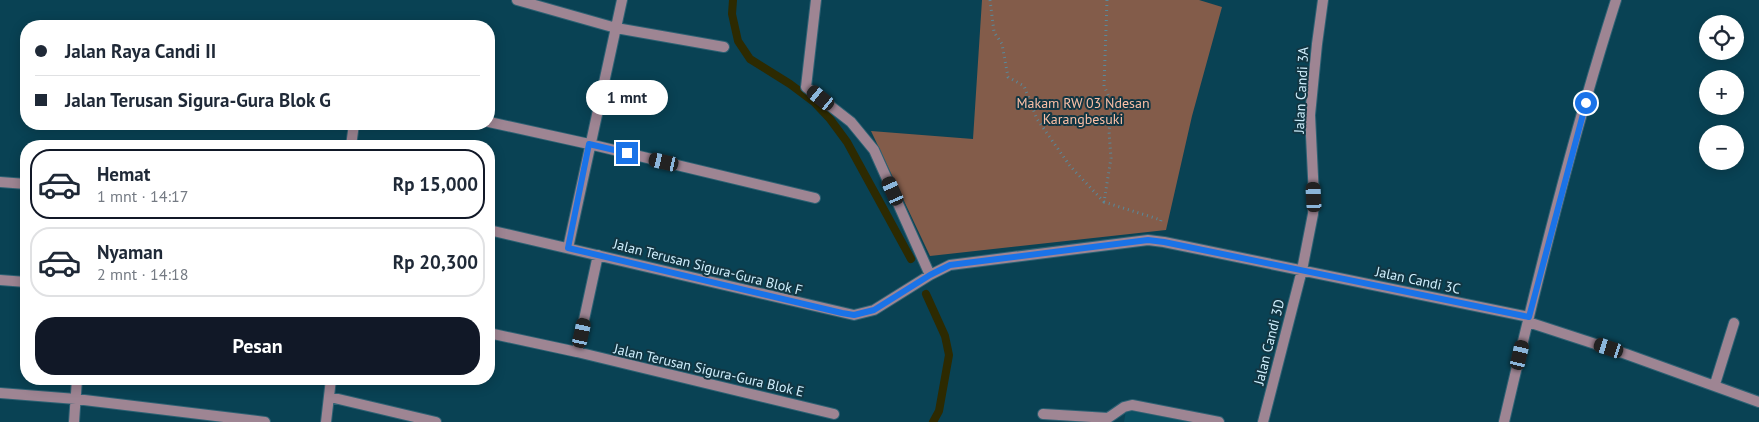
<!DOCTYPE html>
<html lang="id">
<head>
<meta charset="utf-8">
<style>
  :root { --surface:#fff; --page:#f6f6f7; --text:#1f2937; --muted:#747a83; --line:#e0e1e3; --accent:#111827 }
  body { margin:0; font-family:"PT Sans",sans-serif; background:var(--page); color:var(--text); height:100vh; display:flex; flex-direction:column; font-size:19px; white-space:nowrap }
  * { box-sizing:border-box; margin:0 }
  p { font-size:16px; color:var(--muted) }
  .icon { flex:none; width:28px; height:28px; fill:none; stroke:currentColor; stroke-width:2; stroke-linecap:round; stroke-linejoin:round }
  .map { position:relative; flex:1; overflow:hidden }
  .drawer { position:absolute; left:20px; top:140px; width:475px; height:245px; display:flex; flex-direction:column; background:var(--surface); border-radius:20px; box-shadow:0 2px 12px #0003 }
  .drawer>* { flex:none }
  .banner { position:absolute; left:20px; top:20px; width:475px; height:110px; border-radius:20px; box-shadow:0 2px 12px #0003; display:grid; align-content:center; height:110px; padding:0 15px; background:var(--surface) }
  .tools { position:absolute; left:1699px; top:15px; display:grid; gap:10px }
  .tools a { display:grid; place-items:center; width:45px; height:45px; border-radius:50%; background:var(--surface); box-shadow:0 2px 12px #0003; font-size:25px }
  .end { position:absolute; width:22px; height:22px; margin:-11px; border:6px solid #1a73e8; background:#fff; box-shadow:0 0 0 2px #fff }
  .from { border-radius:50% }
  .bubble { position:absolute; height:35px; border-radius:18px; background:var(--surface); box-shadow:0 2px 12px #0003; font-size:16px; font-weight:700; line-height:35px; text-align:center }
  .car { position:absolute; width:15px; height:30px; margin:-15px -8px; border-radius:6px; box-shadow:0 0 4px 1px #0007; background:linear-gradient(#222 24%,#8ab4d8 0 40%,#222 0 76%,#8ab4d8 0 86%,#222 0) }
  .banner b { display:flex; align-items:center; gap:18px; height:48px; font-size:19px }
  .banner b+b { border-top:1px solid var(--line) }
  .banner i { width:12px; height:12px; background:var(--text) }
  ul { padding:9px 0 0; list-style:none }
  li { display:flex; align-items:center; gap:15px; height:70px; margin:0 10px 8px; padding:0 5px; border:2px solid var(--line); border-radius:20px }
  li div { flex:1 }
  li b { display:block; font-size:19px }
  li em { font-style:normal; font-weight:700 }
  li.selected { border-color:var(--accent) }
  li>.icon { width:45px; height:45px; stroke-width:1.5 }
  .primary-button { display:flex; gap:10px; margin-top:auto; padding:10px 15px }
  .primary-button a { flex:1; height:58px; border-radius:20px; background:var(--accent); color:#fff; font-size:20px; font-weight:700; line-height:58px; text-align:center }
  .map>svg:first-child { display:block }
</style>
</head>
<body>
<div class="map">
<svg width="1759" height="422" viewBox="0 0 1759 422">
  <rect width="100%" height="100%" fill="#094254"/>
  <path fill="#0a5063" d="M1126 410 1190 422H1124Z"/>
  <path fill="#835c4a" d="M982 0H1199L1222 7 1192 116 1166 230 930 256 871 131 973 139Z"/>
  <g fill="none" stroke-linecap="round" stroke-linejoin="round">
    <path stroke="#2d2a01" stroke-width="8" d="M733 0 732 14 738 41 750 59 790 84 814 102 830 119 847 142 911 259
      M926 294 945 336 949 355 939 411 933 422"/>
    <defs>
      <path id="street" d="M517 0 616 28 724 47
        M816 0 806 87 851 122 874 150 930 275
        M489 122 589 144 815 198
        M351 146 354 124
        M0 182 26 184
        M489 230 854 315 874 310 930 275 950 265 1148 240 1164 242 1529 317
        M568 248 622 0
        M0 280 26 282
        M1528 322 1626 354 1759 402
        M489 333 577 352 834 414
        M577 352 598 255
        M1715 384 1734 323
        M0 393 76 399 265 422
        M330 397 436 422
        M1043 414 1108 418 1124 407 1132 405 1219 422
        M74 422 77 379
        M326 422 331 379
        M1263 422 1302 270 1313 214 1314 197 1310 115 1317 44 1323 0
        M1504 422C1537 280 1572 138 1616 0"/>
    </defs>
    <use href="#street" stroke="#2d6173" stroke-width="12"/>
    <path stroke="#5a899a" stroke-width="3" stroke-dasharray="1 4" stroke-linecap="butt" d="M990 0 994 32 1002 44 1008 77 1024 86 1037 119 1070 166 1104 202
      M1107 0 1104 86 1113 105 1109 131 1111 158 1104 202 1161 220 1160 224"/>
    <use href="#street" stroke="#9e8593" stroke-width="10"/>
  </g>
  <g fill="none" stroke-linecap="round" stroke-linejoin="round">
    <path stroke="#1a73e8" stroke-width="6" d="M627 153 589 144 568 248 842 313 854 315 874 310 930 275 950 265 1148 240 1164 242 1529 317 1586 103"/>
  </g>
  <g text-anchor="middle" stroke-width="4" stroke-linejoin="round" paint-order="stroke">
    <g font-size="14" fill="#d0f0fe" stroke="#123643">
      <text transform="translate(1301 90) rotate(-87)" y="5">Jalan Candi 3A</text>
      <text transform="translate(708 267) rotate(14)" y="5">Jalan Terusan Sigura-Gura Blok F</text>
      <text transform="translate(1418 280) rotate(12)" y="5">Jalan Candi 3C</text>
      <text transform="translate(1269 342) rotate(-76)" y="5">Jalan Candi 3D</text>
      <text transform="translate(709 370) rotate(13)" y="5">Jalan Terusan Sigura-Gura Blok E</text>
    </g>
    <g font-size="14" fill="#fbc0a7" stroke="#123643">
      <text x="1083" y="108">Makam RW 03 Ndesan<tspan x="1083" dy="16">Karangbesuki</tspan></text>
    </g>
  </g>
</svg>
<div class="tools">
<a><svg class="icon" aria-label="locate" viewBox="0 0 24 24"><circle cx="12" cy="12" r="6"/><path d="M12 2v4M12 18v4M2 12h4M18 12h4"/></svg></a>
<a>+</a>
<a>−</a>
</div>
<i class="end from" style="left:1586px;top:103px"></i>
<i class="end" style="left:627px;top:153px"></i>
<div class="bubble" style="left:586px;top:80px;width:82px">1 mnt</div>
<i class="car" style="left:821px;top:98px;rotate:309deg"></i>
<i class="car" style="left:664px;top:162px;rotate:283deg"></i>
<i class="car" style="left:893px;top:191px;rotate:336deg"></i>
<i class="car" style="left:1314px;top:197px;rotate:357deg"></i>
<i class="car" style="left:582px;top:333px;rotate:12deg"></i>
<i class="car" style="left:1609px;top:348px;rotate:288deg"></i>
<i class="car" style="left:1520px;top:355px;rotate:13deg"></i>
<div class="banner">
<b><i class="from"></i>Jalan Raya Candi II</b>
<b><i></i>Jalan Terusan Sigura-Gura Blok G</b>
</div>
<section class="drawer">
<ul>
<li class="selected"><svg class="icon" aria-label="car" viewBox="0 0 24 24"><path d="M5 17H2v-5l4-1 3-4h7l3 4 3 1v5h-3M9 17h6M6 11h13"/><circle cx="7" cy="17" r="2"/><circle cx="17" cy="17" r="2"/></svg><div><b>Hemat</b><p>1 mnt · 14:17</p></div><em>Rp 15,000</em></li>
<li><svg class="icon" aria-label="car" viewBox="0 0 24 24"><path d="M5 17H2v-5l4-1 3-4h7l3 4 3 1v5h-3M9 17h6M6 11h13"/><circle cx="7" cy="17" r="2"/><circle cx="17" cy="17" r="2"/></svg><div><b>Nyaman</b><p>2 mnt · 14:18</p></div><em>Rp 20,300</em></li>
</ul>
<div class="primary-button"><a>Pesan</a></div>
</section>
</div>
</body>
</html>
